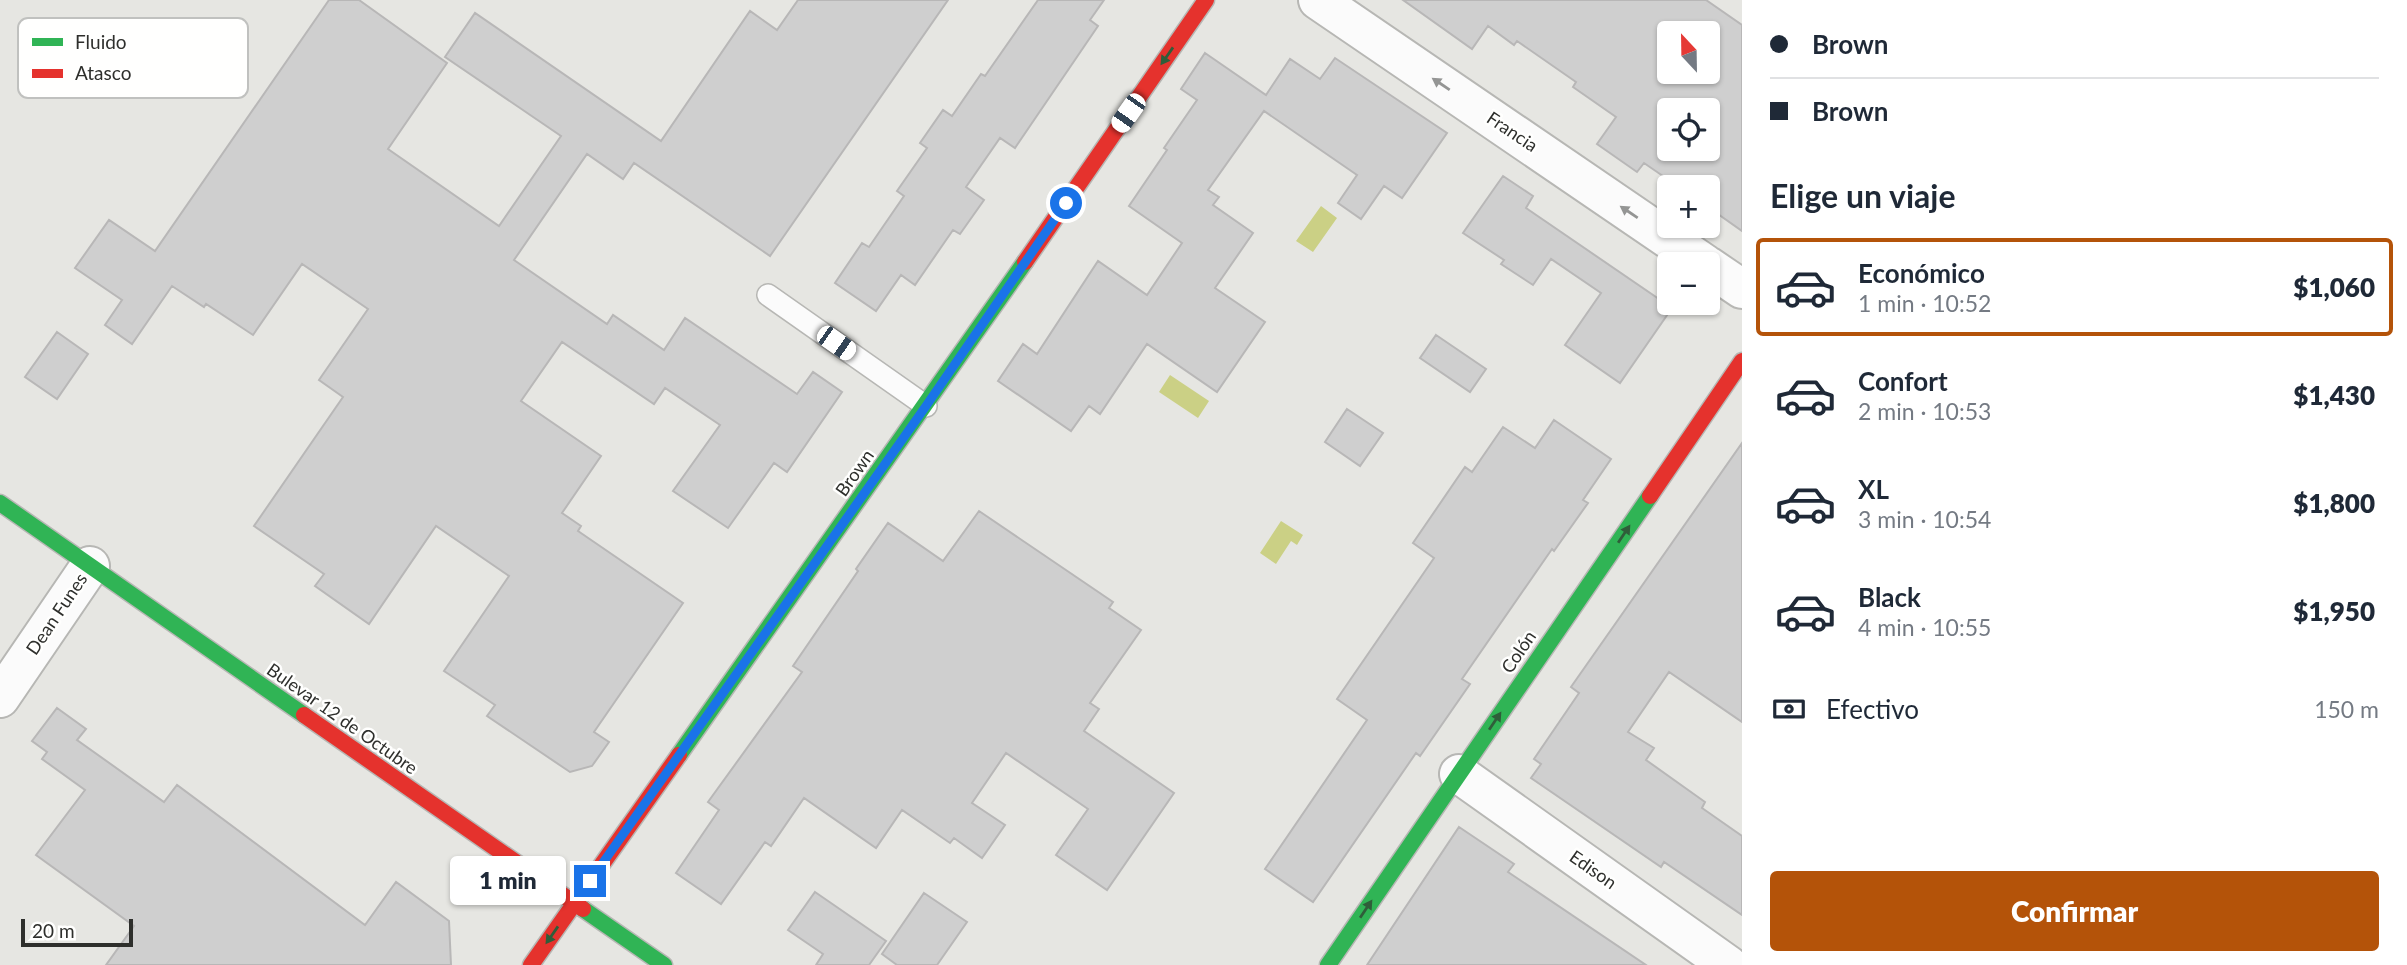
<!DOCTYPE html>
<html lang="es">
<head>
<meta charset="utf-8">
<style>
  :root { --surface:#fff; --page:#f2f2f3; --text:#1f2937; --muted:#747a83; --line:#e0e1e3; --accent:#b45309 }
  body { margin:0; font-family:Lato,sans-serif; background:var(--page); color:var(--text); height:100vh; display:flex; flex-direction:column; font-size:26px; white-space:nowrap }
  * { box-sizing:border-box; margin:0 }
  p { font-size:23px; color:var(--muted) }
  .icon { flex:none; width:38px; height:38px; fill:none; stroke:currentColor; stroke-width:2; stroke-linecap:round; stroke-linejoin:round }
  .map { position:relative; flex:1; overflow:hidden }
  .drawer { display:flex; flex-direction:column; background:var(--surface); width:665px }
  .drawer>* { flex:none }
  .banner { display:grid; align-content:center; height:154px; padding:0 28px; background:var(--surface) }
  .needle { width:46px; rotate:338deg }
  .controls { position:absolute; left:1657px; top:21px; display:grid; gap:14px }
  .controls a { display:grid; place-items:center; width:63px; height:63px; border-radius:7px; background:var(--surface); box-shadow:0 2px 5px #0004; font-size:35px }
  .scale { position:absolute; left:21px; bottom:18px; width:112px; box-sizing:border-box; padding-left:7px; border:4px solid #2e2f2c; border-top:0; font-size:19px; line-height:24px; white-space:nowrap; color:#2e2f2c; -webkit-text-stroke:5px #fffffe; paint-order:stroke }
  .end { position:absolute; width:32px; height:32px; margin:-16px; border:9px solid #1a73e8; background:#fff; box-shadow:0 0 0 4px #fff }
  .from { border-radius:50% }
  .bubble { position:absolute; height:49px; border-radius:7px; background:var(--surface); box-shadow:0 2px 5px #0004; font-size:23px; font-weight:800; line-height:49px; text-align:center }
  .car { position:absolute; width:21px; height:42px; margin:-21px -10px; border-radius:9px; box-shadow:0 0 5px 2px #0007; background:linear-gradient(#fff 24%,#345 0 40%,#fff 0 76%,#345 0 86%,#fff 0) }
  .banner b { display:flex; align-items:center; gap:24px; height:66px; font-size:26px }
  .banner b+b { border-top:2px solid var(--line) }
  .banner i { width:18px; height:18px; background:var(--text) }
  ul { padding:0; list-style:none }
  li { display:flex; align-items:center; gap:21px; height:98px; margin:0 14px 10px; padding:0 14px; border:4px solid transparent; border-radius:7px }
  li div { flex:1 }
  li b { display:block; font-size:26px }
  li em { font-style:normal; font-weight:800 }
  li.active { border-color:var(--accent) }
  li>.icon { width:63px; height:63px; stroke-width:1.5 }
  h2 { padding:0 28px; font-size:32px; line-height:84px }
  .pay { display:flex; align-items:center; gap:18px; height:77px; padding:0 28px; font-size:26px }
  .pay p { margin-inline-start:auto }
  .button { display:flex; gap:14px; margin-top:auto; padding:14px 28px }
  .button a { flex:1; height:80px; border-radius:7px; background:var(--accent); color:#fff; font-size:28px; font-weight:800; line-height:80px; text-align:center }
  main { display:flex; flex:1; min-height:0 }
  .map>svg:first-child { display:block }
</style>
</head>
<body>
<main>
<div class="map">
<svg width="1742" height="965" viewBox="0 0 1742 965">
  <rect width="100%" height="100%" fill="#e6e6e2"/>
  <path fill="#cbd085" d="M1321 206 1337 218 1313 252 1296 241Z
    M1170 375 1209 401 1198 418 1159 392Z
    M1281 521 1303 535 1297 545 1291 541 1276 564 1260 553Z"/>
  <path fill="#cfcfcf" stroke="#b8b7b7" stroke-width="2" fill-rule="evenodd" d="M329 0H359L447 63 388 149 499 226 561 136 445 57 475 13 661 141 750 11 777 30 798 0H948L770 256 634 163 623 179 587 154 514 260 607 324 613 315 664 350 685 318 797 394 813 372 842 392 787 472 774 463 728 528 673 491 720 425 665 388 654 404 562 342 521 401 601 456 562 513 581 526 578 531 683 603 594 732 609 742 592 766 570 772 487 716 495 705 444 671 509 576 436 526 369 624 315 586 324 574 254 526 343 397 319 380 368 309 302 264 253 335 206 304 204 307 172 286 132 344 105 325 122 300 75 268 109 220 155 251Z
    M1038 0H1104L1090 20 1098 26 1015 148 1000 138 966 187 984 200 960 234 953 230 915 285 901 275 876 311 835 283 862 243 869 247 904 196 897 191 927 148 920 143 943 110 952 116 981 74 985 76Z
    M1403 0H1706L1742 25V231L1708 207V187H1679L1644 163 1637 172 1597 144 1616 117 1573 87 1576 82 1517 41 1514 45 1488 26 1472 49ZM1670 33H1708V72H1670ZM1670 110H1708V149H1670Z
    M1205 53 1266 95 1290 59 1320 79 1335 58 1447 133 1402 198 1384 186 1361 219 1338 203 1357 175 1264 111 1208 190 1219 197 1213 205 1253 233 1215 288 1265 322 1217 392 1147 344 1100 414 1089 406 1071 431 998 381 1023 344 1037 354 1098 261 1147 295 1182 243 1129 206 1167 150 1164 148 1197 100 1181 89Z
    M1503 176 1533 196 1526 208 1672 308 1620 383 1565 345 1601 293 1551 259 1533 285 1501 264 1504 260 1463 233Z
    M57 332 88 354 57 399 25 377Z
    M1436 335 1486 369 1470 392 1420 358Z
    M1347 409 1383 433 1360 466 1325 442Z
    M1554 420 1611 459 1583 500 1588 503 1554 551 1552 549 1462 679 1470 684 1420 756 1416 753 1313 902 1265 869 1367 720 1337 699 1434 558 1413 543 1465 467 1472 472 1503 427 1535 448Z
    M1742 443V722L1669 672 1628 732 1654 748 1646 760 1705 802 1702 808 1742 836V915L1664 862 1661 867 1531 778 1541 764 1534 759 1579 693 1571 687Z
    M979 511 1113 602 1109 608 1141 630 1090 703 1099 709 1084 731 1174 793 1107 890 1056 855 1088 809 1006 753 972 803 1005 825 982 858 954 838 950 843 902 810 876 848 804 798 771 846 765 842 721 904 676 873 719 810 708 802 802 672 793 666 858 571 856 569 888 523 943 561Z
    M57 708 86 729 77 740 164 802 177 785 365 925 396 882 449 921 451 965H106L134 926 36 855 85 790 42 759 47 752 32 741Z
    M1459 827 1514 864 1508 872 1646 965H1367Z
    M815 892 886 941 869 965H816L823 954 788 930Z
    M924 893 967 922 937 965H897L882 954Z"/>
  <g fill="none" stroke-linecap="round" stroke-linejoin="round">
    <defs>
      <path id="lane" d="M768 295 926 406"/>
      <path id="street" d="M1318 0 1705 264
        M1708 266 1742 289
        M0 698 90 566
        M1459 774 1728 965"/>
      <path id="fast" d="M0 503 304 715
        M679 755 1025 262
        M583 909 664 965
        M1328 965 1650 496"/>
      <path id="jam" d="M1025 262 1206 0
        M1650 496 1742 361
        M304 715 583 909
        M531 965 679 755"/>
    </defs>
    <use href="#lane" stroke="#b7b7b4" stroke-width="24"/>
    <use href="#street" stroke="#b7b7b4" stroke-width="42"/>
    <use href="#fast" stroke="#b7b7b4" stroke-width="19"/>
    <use href="#jam" stroke="#b7b7b4" stroke-width="19"/>
    <use href="#lane" stroke="#fbfbfb" stroke-width="21"/>
    <use href="#street" stroke="#fbfbfb" stroke-width="38"/>
    <use href="#fast" stroke="#30b455" stroke-width="16"/>
    <use href="#jam" stroke="#e5322d" stroke-width="16"/>
  </g>
  <defs><path id="oneway-solid" d="M-6-.8H1V-3.2L6.5 0L1 3.2V.8H-6Z" transform="scale(1.75)"/></defs>
  <g fill="#2f5e3a">
    <use href="#oneway-solid" transform="translate(1167 56) rotate(125)"/>
    <use href="#oneway-solid" transform="translate(1624 534) rotate(-56)"/>
    <use href="#oneway-solid" transform="translate(1495 721) rotate(-56)"/>
    <use href="#oneway-solid" transform="translate(1366 909) rotate(-56)"/>
    <use href="#oneway-solid" transform="translate(552 935) rotate(125)"/>
  </g>
  <g fill="#949594">
    <use href="#oneway-solid" transform="translate(1441 84) rotate(-146)"/>
    <use href="#oneway-solid" transform="translate(1629 212) rotate(-146)"/>
  </g>
  <g fill="none" stroke-linecap="round" stroke-linejoin="round">
    <path stroke="#1a73e8" stroke-width="9" d="M590 881 926 406 1066 203"/>
  </g>
  <g text-anchor="middle" stroke-width="5" stroke-linejoin="round" paint-order="stroke">
    <g font-size="18" fill="#2e2f2c" stroke="#fffffe">
      <text transform="translate(1512 132) rotate(34)" y="6">Francia</text>
      <text transform="translate(855 473) rotate(-55)" y="6">Brown</text>
      <text transform="translate(57 614) rotate(-56)" y="6">Dean Funes</text>
      <text transform="translate(1519 652) rotate(-56)" y="6">Colón</text>
      <text transform="translate(342 719) rotate(35)" y="6">Bulevar 12 de Octubre</text>
      <text transform="translate(1593 870) rotate(35)" y="6">Edison</text>
    </g>
  </g>
  <rect x="18" y="18" width="230" height="80" rx="10" fill="#fffffe" stroke="#c0c1bf" stroke-width="2"/>
  <rect x="32" y="38" width="31" height="8" fill="#30b455"/>
  <rect x="32" y="69" width="31" height="9" fill="#e5322d"/>
  <g font-size="19" fill="#2e2f2c">
    <text x="75" y="49">Fluido</text>
    <text x="75" y="80">Atasco</text>
  </g>
</svg>
<div class="controls">
<a><svg class="needle" viewBox="-14 -14 28 28"><path d="M0-13l5 13h-10z" fill="#e53935"/><path d="M0 13l5-13h-10z" fill="#747a83"/></svg></a>
<a><svg class="icon" aria-label="locate" viewBox="0 0 24 24"><circle cx="12" cy="12" r="6"/><path d="M12 2v4M12 18v4M2 12h4M18 12h4"/></svg></a>
<a>+</a>
<a>−</a>
</div>
<div class="scale">20 m</div>
<i class="end from" style="left:1066px;top:203px"></i>
<i class="end" style="left:590px;top:881px"></i>
<div class="bubble" style="left:450px;top:856px;width:116px">1 min</div>
<i class="car" style="left:1128px;top:113px;rotate:215deg"></i>
<i class="car" style="left:836px;top:343px;rotate:125deg"></i>
</div>
<section class="drawer">
<div class="banner">
<b><i class="from"></i>Brown</b>
<b><i></i>Brown</b>
</div>
<h2>Elige un viaje</h2>
<ul>
<li class="active"><svg class="icon" aria-label="car" viewBox="0 0 24 24"><path d="M5 17H2v-5l4-1 3-4h7l3 4 3 1v5h-3M9 17h6M6 11h13"/><circle cx="7" cy="17" r="2"/><circle cx="17" cy="17" r="2"/></svg><div><b>Económico</b><p>1 min · 10:52</p></div><em>$1,060</em></li>
<li><svg class="icon" aria-label="car" viewBox="0 0 24 24"><path d="M5 17H2v-5l4-1 3-4h7l3 4 3 1v5h-3M9 17h6M6 11h13"/><circle cx="7" cy="17" r="2"/><circle cx="17" cy="17" r="2"/></svg><div><b>Confort</b><p>2 min · 10:53</p></div><em>$1,430</em></li>
<li><svg class="icon" aria-label="car" viewBox="0 0 24 24"><path d="M5 17H2v-5l4-1 3-4h7l3 4 3 1v5h-3M9 17h6M6 11h13"/><circle cx="7" cy="17" r="2"/><circle cx="17" cy="17" r="2"/></svg><div><b>XL</b><p>3 min · 10:54</p></div><em>$1,800</em></li>
<li><svg class="icon" aria-label="car" viewBox="0 0 24 24"><path d="M5 17H2v-5l4-1 3-4h7l3 4 3 1v5h-3M9 17h6M6 11h13"/><circle cx="7" cy="17" r="2"/><circle cx="17" cy="17" r="2"/></svg><div><b>Black</b><p>4 min · 10:55</p></div><em>$1,950</em></li>
</ul>
<div class="pay"><svg class="icon" aria-label="cash" viewBox="0 0 24 24"><path d="M3 7h18v10H3z"/><circle cx="12" cy="12" r="2"/></svg>Efectivo<p>150 m</p></div>
<div class="button"><a>Confirmar</a></div>
</section>
</main>
</body>
</html>
